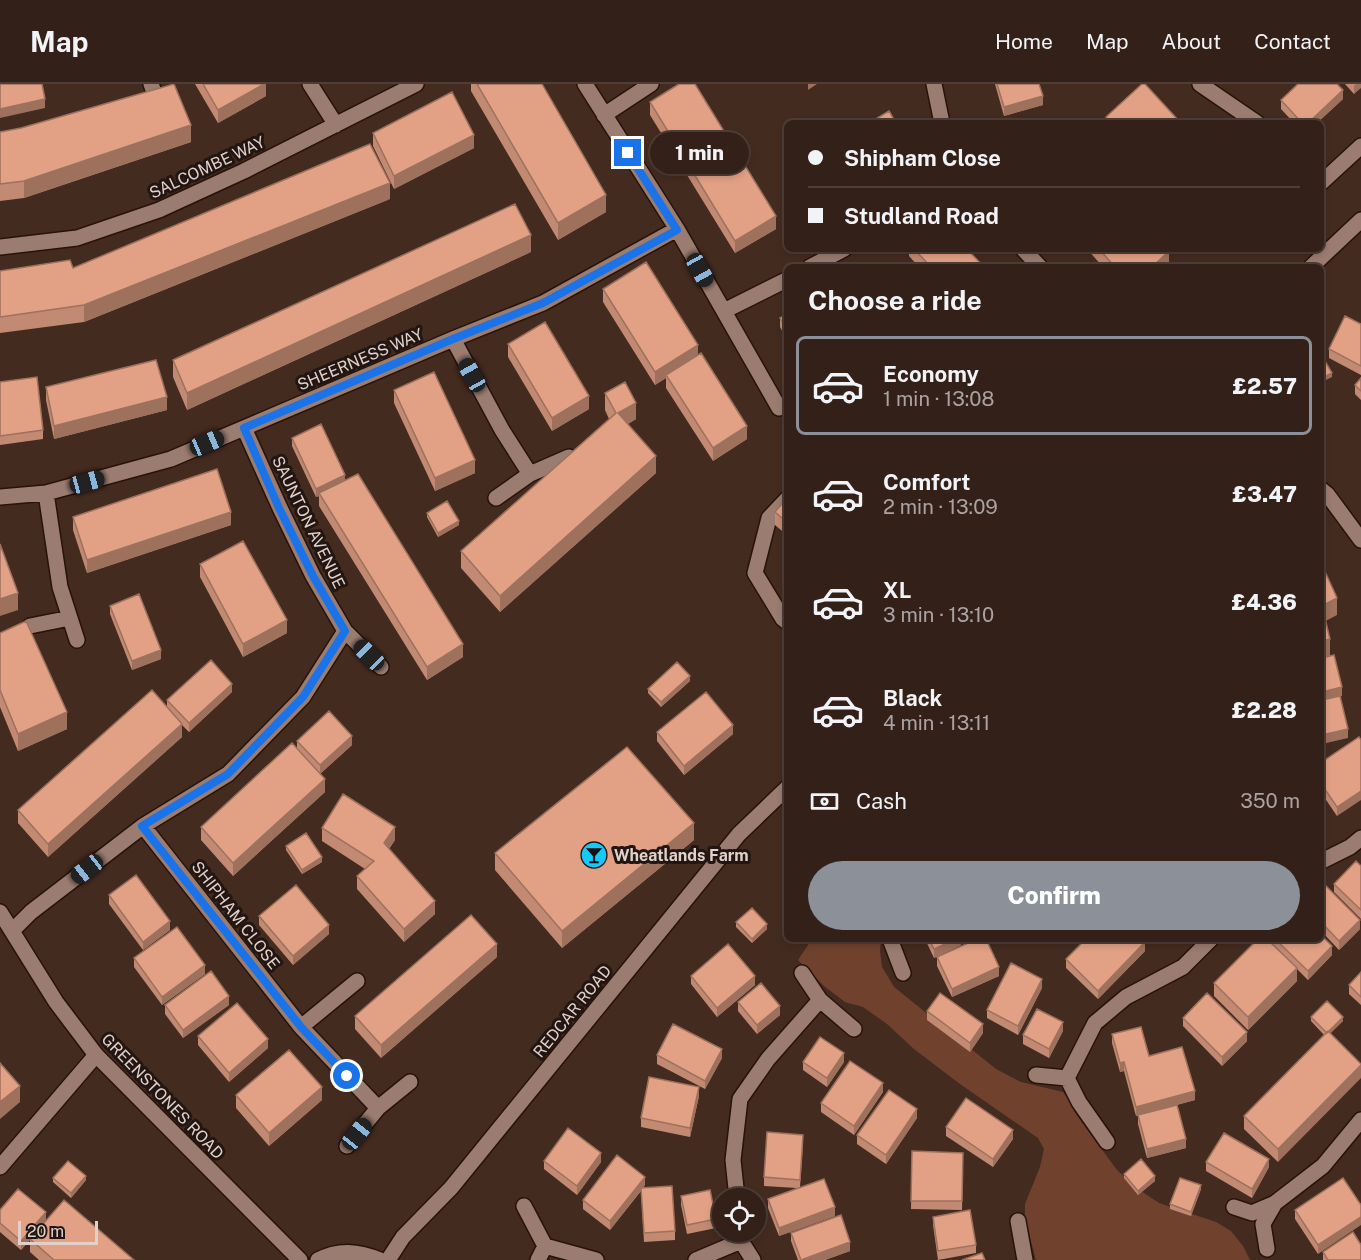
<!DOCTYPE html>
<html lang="en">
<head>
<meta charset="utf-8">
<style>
  :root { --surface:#332018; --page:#3e2d25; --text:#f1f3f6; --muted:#a9a3a2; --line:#4e3e37; --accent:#8c9099 }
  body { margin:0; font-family:"Public Sans",sans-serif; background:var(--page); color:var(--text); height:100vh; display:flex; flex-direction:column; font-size:22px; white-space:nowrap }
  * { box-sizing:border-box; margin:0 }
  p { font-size:20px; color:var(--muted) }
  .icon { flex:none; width:33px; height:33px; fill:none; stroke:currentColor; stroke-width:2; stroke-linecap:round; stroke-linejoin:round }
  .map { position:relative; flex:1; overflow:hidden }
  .details { position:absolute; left:784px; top:180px; width:540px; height:678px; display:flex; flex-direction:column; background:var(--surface); border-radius:9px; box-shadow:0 3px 9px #0003,0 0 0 2px var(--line) }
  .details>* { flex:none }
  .hud { position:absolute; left:784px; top:36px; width:540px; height:132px; border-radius:9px; box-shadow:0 3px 9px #0003,0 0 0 2px var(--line); display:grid; align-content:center; height:132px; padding:0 24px; background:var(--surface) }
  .buttons { position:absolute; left:712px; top:1104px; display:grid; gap:12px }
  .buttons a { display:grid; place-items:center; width:54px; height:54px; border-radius:50%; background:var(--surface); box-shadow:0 3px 9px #0003,0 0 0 2px var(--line); font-size:30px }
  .scale { position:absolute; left:18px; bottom:15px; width:80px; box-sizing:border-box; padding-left:6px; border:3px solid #e2d1ca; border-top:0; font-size:16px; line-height:21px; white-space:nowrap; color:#e2d1ca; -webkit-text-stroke:4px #221612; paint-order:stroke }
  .end { position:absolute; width:27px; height:27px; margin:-14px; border:8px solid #1a73e8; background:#fff; box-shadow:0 0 0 3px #fff }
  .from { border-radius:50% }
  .bubble { position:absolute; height:42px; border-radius:21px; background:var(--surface); box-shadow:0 3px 9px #0003,0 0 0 2px var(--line); font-size:20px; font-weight:800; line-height:42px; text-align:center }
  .car { position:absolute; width:18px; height:36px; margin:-18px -9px; border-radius:8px; box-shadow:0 0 4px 2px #0007; background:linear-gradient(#222 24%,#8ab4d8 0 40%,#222 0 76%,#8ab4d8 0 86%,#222 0) }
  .hud b { display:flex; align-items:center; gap:21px; height:57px; font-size:22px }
  .hud b+b { border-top:2px solid var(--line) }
  .hud i { width:15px; height:15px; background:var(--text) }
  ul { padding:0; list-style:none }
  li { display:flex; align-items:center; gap:18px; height:99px; margin:0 12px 9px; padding:0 12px; border:3px solid transparent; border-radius:9px }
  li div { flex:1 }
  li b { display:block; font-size:22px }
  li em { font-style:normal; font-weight:800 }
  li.selected { border-color:var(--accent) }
  li>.icon { width:54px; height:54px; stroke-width:1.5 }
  h2 { padding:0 24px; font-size:27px; line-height:72px }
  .pay { display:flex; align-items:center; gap:15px; height:66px; padding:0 24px; font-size:22px }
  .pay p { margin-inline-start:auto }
  .button { display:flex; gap:12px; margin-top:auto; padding:12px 24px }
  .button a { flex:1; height:69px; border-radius:36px; background:var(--accent); color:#fff; font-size:24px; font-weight:800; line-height:69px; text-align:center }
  header { display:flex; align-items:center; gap:36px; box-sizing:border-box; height:84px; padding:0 30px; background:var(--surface); border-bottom:2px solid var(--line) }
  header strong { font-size:28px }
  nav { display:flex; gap:33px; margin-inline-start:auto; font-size:21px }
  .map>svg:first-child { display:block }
</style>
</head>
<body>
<header>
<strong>Map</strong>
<nav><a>Home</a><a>Map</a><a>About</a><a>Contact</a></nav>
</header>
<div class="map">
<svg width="1361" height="1176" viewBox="0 0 1361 1176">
  <rect width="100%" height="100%" fill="#442b20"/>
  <path fill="#70422e" d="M812 855H881L880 867 882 883 894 903 996 985 1021 998 1063 1008 1068 1014 1076 1030 1086 1044 1117 1086 1138 1105 1159 1119 1216 1138 1231 1147 1243 1162 1250 1176H1036L1025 1135V1120L1040 1083 1044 1065 1038 1054 960 1000 914 965 887 940 863 923 845 918 824 902 798 876Z"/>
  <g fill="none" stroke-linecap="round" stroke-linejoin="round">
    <defs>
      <path id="street" d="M151 0 154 8
        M310 0 336 41
        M585 0 677 145 779 324
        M934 0 942 39
        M1200 0 1257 39
        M604 31 651 0
        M1322 98 1361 62
        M0 163 77 154 159 126 244 87 416 0
        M1023 165 1040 183
        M810 183 844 165
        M724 227 788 195
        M453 255 502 346 530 390
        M1322 406 1327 410 1361 456
        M46 409 60 503 77 556
        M0 413 46 409 171 375 453 255 543 219 677 145
        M496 414 530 390 569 373
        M788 414 769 434 755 489 783 535 788 539
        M30 542 70 534
        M345 547 381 583
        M143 742 301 943 378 1024
        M1322 777 1350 763 1361 754
        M13 846 31 828 143 742 228 690 303 613 345 547 313 492 280 424 244 344
        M890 855 903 889
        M802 889 820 916 854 945
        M301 943 357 897
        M1036 991 1067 994
        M1107 1058 1079 1018 1067 994 1095 939 1126 913 1183 883 1211 855
        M347 1062 378 1024 410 998
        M0 1083 96 971
        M737 1114 733 1076 740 1015 768 975 820 916
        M1275 1119 1323 1082 1361 1036
        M524 1122 545 1162 538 1176
        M1234 1123 1252 1129 1275 1119 1263 1140 1267 1165
        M1018 1137 1025 1176
        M740 1150 741 1157 753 1176
        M545 1162 596 1176
        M696 1176 741 1157"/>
      <path id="secondary" d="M1311 183 1361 136
        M0 828 56 918 96 971 300 1176
        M318 1176C339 1165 358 1167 380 1176
        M388 1176 403 1153 451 1104 739 750 788 703"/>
    </defs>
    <use href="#street" stroke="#291208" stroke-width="18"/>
    <use href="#secondary" stroke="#291208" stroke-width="18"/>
    <use href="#street" stroke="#9b7c70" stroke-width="15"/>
    <use href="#secondary" stroke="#9b7c70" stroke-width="15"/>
  </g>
  <path fill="#c28a72" d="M195 0H266V12L218 39Z
    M471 0H542L606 128 558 156 471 7Z
    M995 0H1039L1043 21 1004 32Z
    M1345 0H1361L1354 10Z
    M1343 15 1317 39H1294L1281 25V16Z
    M650 18 776 145 735 169 650 31Z
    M1106 33 1179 39H1106Z
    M0 48 191 58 24 114 0 117Z
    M373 49 474 64 394 105 373 62Z
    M390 115 84 238 0 249V187L73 184Z
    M909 165H967L984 183H919L909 172Z
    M1087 165H1168L1169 180 1166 183H1103Z
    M531 168 187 326 173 293V276Z
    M603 205 698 270 747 355 713 377 666 304V294L655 301 603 218Z
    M788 229V257L780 243V234Z
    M1361 240V291L1329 274V265Z
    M508 260 589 325 552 347 508 273Z
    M1361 294V316L1355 310V301Z
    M0 298 43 346V355L0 361Z
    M46 303 167 326 54 355 46 316Z
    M394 306 475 389 435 407 394 319Z
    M605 309 636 335 628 340 656 389 500 528 461 484V467L609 335 605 326Z
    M292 354 463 573 427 596 319 422V412L316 413 292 362Z
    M788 413V452L775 441V428Z
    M427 429 459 441 438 453 427 433Z
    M73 433 231 441 87 489 73 446Z
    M200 480 287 549 243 573 200 493Z
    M110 522 161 575 132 586 110 530Z
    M0 549 67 645 18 667 0 623Z
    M690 597 661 623 648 609V605Z
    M232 608 189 648 182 641V653L48 773 18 739V726L167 624V616Z
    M657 648 733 650 684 691 657 657Z
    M1359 653 1337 732 1322 710V678Z
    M297 657 352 661 320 690 325 708 233 792 201 756V743L297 665Z
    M322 744 395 756 389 765 435 830 404 858 357 805V792L365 785 322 757Z
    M694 756 562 864 495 786V769Z
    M286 762 322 778 302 790 286 766Z
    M1361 782V835L1334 808V800Z
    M1322 803 1360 845 1339 866 1322 848Z
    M109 811 170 846 143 866 109 820Z
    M259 832 329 850 293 881 259 841Z
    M736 838 767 845 752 859 736 843Z
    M925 855H961V861L934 874Z
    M1267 855H1322L1332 871 1308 896 1297 885V897L1248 946 1214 912V899Z
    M1145 867 1098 915 1066 884V875Z
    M497 873 381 974 355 945V932Z
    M937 873 999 892 952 913 937 882Z
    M134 874 205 890 162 921 134 883Z
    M1361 888V921L1349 910V901Z
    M691 892 755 901 717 933 691 900Z
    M1042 904 1018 951 987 934V926Z
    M738 918 780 931 757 950 738 927Z
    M165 921H229L183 954 165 930Z
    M927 927 983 949 970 968 927 936Z
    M1311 933 1343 937 1330 949 1278 1078 1244 1045V1032L1324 951 1311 937Z
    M1183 934 1247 957 1222 982 1183 942Z
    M1063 947 1049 974 1023 960V951Z
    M1112 950 1149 972 1195 1016 1136 1032 1124 987 1120 988 1112 959Z
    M198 952 268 964 229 998 198 961Z
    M657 971 722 974 705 1005 657 980Z
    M803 978H844L827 1003 803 986Z
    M883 1008 854 1051 821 1028V1019Z
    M236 1011 322 1016 269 1062 236 1024Z
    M699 1012 690 1053 641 1043V1034Z
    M1138 1031 1186 1064 1147 1074 1138 1040Z
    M917 1034 886 1080 857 1060V1051Z
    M946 1043 1013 1055 993 1083 946 1052Z
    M803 1060 800 1103 835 1132 779 1152 768 1124V1115L797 1104 764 1102V1093Z
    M912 1067 963 1069 962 1126 911 1125Z
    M544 1077 601 1078 577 1111 544 1085Z
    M1206 1078 1269 1083 1252 1114 1206 1087Z
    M1124 1090 1155 1097 1138 1111 1124 1094Z
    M53 1094 86 1096 71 1114 53 1098Z
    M645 1101 643 1104 675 1147V1156L644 1158 641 1107 610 1146 583 1125V1116Z
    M1201 1105 1191 1132 1170 1125V1120Z
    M681 1112 716 1135V1144L687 1150 681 1121Z
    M1361 1121 1318 1170 1295 1135V1126Z
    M0 1126 46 1137 134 1176H39L30 1168V1156L21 1166 0 1148Z
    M933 1133 976 1161V1169L938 1176 933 1141Z
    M791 1149 850 1167 825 1176H798L791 1157Z
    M1323 1168 1361 1176H1323Z"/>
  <path fill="#9e715d" d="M264 0H266V12L218 39V26Z
    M808 0H817L808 6Z
    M1356 0H1361V4L1354 10V1Z
    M1343 6V15L1317 39H1308Z
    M1043 12V21L1004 32V23Z
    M45 15V24L0 34V25Z
    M191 41V58L24 114V97Z
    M474 51V64L394 105V92Z
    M390 99V115L84 238V221Z
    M606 111V128L558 156V139Z
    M776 132V145L735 169V157Z
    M531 151V168L187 326V309Z
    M1169 167V180L1166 183H1152Z
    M698 261V274L666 291V294L655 301V288Z
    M1332 289V293L1322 298V294Z
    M589 312V325L552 347V334Z
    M167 313V326L54 355V342Z
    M636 319V335L618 346V329Z
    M747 342V355L713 377V364Z
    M656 372V389L500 528V512Z
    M475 376V389L435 407V394Z
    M345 391V400L319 409V412L316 413V405Z
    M231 428V441L87 489V476Z
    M459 437V441L438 453V449Z
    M18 509V526L0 532V515Z
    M1337 514V531L1322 539V522Z
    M287 536V549L243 573V560Z
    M1330 555V572L1322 574V557Z
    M463 560V573L427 596V583Z
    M161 566V575L132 586V577Z
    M690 592V597L661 623V618Z
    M232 600V608L189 648V639Z
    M1342 603V612L1322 617V608Z
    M67 628V645L18 667V650Z
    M182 640V653L48 773V760Z
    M733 641V650L684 691V682Z
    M1348 645V654L1322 660V651Z
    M352 652V661L320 690V681Z
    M325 695V708L233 792V779Z
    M1361 707V716L1337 732V723Z
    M694 739V756L562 864V847Z
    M395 743V756L384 772V759Z
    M322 773V778L302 790V786Z
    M435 817V830L404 858V845Z
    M1360 836V845L1339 866V857Z
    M170 837V846L143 866V858Z
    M767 840V845L752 859V855Z
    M329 841V850L293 881V872Z
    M956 855H961V861L934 874V865Z
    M1145 858V867L1098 915V907Z
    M497 860V873L381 974V961Z
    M1332 862V871L1308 896V887Z
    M205 881V890L162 921V913Z
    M999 883V892L952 913V905Z
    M1297 884V897L1248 946V933Z
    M755 892V901L717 933V924Z
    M1042 895V904L1018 951V942Z
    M229 912V921L183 954V946Z
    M780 922V931L757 950V941Z
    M1343 933V937L1327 953V949Z
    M1063 938V947L1049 974V965Z
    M983 940V949L970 968V959Z
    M1247 948V957L1222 982V973Z
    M268 955V964L229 998V989Z
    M722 965V974L705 1005V997Z
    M844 969V978L827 1003V994Z
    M1124 978V987L1120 988V979Z
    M1361 981V994L1278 1078V1065Z
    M883 999V1008L854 1051V1042Z
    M20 1002V1018L0 1035V1018Z
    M322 1003V1016L269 1062V1049Z
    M699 1003V1012L690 1053V1044Z
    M1195 1007V1016L1136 1032V1023Z
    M917 1025V1034L886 1080V1071Z
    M1013 1046V1055L993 1083V1075Z
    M1186 1055V1064L1147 1074V1065Z
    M601 1069V1078L577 1111V1102Z
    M1269 1075V1083L1252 1114V1105Z
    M86 1092V1096L71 1114V1109Z
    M1155 1092V1097L1138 1111V1107Z
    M645 1093V1101L610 1146V1137Z
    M1201 1101V1105L1191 1132V1128Z
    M835 1123V1132L779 1152V1144Z
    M46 1128V1137L21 1166V1157Z
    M1361 1133V1141L1318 1170V1161Z
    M850 1158V1167L825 1176H801Z"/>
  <path fill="#e2a185" stroke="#9e715d" stroke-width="1.5" d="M0 0H42L45 15 0 25Z
    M174 0 191 41 24 97 0 100V48L21 44Z
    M203 0H264L218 26Z
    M477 0H542L606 111 558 139Z
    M679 0H695L776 132 735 157 650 18Z
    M997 0H1039L1043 12 1004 23Z
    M1142 0H1145L1179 37 1177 39H1111L1106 33Z
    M1298 0H1337L1343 6 1308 39H1302L1281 16Z
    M452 8 474 51 394 92 373 49Z
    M889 27 896 39H869Z
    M1036 36 1038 39H1030Z
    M370 60 390 99 84 221 0 233V187L70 176 73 184Z
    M515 120 531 151 187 309 173 276Z
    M914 165H967L984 183H931Z
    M1099 165H1168L1169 167 1152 183H1115Z
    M646 178 698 261 655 288 603 205Z
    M788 229V248L780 234Z
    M1345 232 1361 240V282L1329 265Z
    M545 238 589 312 552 334 508 260Z
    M701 269 747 342 713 364 666 291Z
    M1322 272 1332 289 1322 294Z
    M156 276 167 313 54 342 46 303Z
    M434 288 475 376 435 394 394 306Z
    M37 293 43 346 0 352V298Z
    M1361 294V307L1355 301Z
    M625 298 636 319 618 329 656 372 500 512 461 467 616 329 605 309Z
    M321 340 345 391 316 405 292 354Z
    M217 385 231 428 87 476 73 433Z
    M358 390 463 560 427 583 319 409Z
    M788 413V439L775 428Z
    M447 417 459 437 438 449 427 429Z
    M243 457 287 536 243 560 200 480Z
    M0 460 18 509 0 515Z
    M1322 481 1337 514 1322 522 1330 555 1322 557Z
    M139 510 161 566 132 577 110 522Z
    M26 537 67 628 18 650 0 606V549Z
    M1334 571 1342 603 1322 608V574Z
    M211 576 232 600 189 639 167 616Z
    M677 578 690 592 661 618 648 605Z
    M152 606 182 640 48 760 18 726Z
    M706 608 733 641 684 682 657 648Z
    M1340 612 1348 645 1322 651V616Z
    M329 627 352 652 320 681 297 657Z
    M1359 653 1361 656V707L1337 723 1322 701V678Z
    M292 659 325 695 233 779 201 743Z
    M627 663 694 739 562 847 495 769Z
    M343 710 395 743 384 759 435 817 404 845 357 792 374 777 322 744Z
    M306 749 322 773 302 786 286 762Z
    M1356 777 1361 782V826L1334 800Z
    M136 791 170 837 143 858 109 811Z
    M1324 800 1360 836 1339 857 1322 839V803Z
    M296 801 329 841 293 872 259 832Z
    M752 824 767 840 752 855 736 838Z
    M471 831 497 860 381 961 355 932Z
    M177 843 205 881 162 913 134 874Z
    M1322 852 1332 862 1308 887 1275 855H1322Z
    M929 855H956L934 865Z
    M977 855H986L999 883 952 905 937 873Z
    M1086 855H1143L1145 858 1098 907 1066 875Z
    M1258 855H1267L1297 884 1248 933 1214 899Z
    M728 860 755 892 717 924 691 892Z
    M1011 879 1042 895 1018 942 987 926Z
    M211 887 229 912 183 946 165 921Z
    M1361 888V913L1349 901Z
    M761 899 780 922 757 941 738 918Z
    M940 909 983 940 970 959 927 927Z
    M1207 909 1247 948 1222 973 1183 934Z
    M1327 917 1343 933 1327 949 1311 933Z
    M237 919 268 955 229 989 198 952Z
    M1037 925 1063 938 1049 965 1023 951Z
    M673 940 722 965 705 997 657 971Z
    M1141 943 1149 972 1182 963 1195 1007 1136 1023 1124 978 1120 979 1112 950Z
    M1328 947 1361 980V981L1278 1065 1244 1032Z
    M820 953 844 969 827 994 803 978Z
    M289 966 322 1003 269 1049 236 1011Z
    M850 977 883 999 854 1042 821 1019Z
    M0 979 20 1002 0 1018Z
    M649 993 699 1003 690 1044 641 1034Z
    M889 1006 917 1025 886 1071 857 1051Z
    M966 1014 1013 1046 993 1075 946 1043Z
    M1177 1021 1186 1055 1147 1065 1138 1031Z
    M568 1044 601 1069 577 1102 544 1077Z
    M767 1048 803 1051 800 1096 764 1093Z
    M1224 1049 1269 1075 1252 1105 1206 1078Z
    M912 1067 963 1069 962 1117H911Z
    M617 1071 645 1093 610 1137 583 1116Z
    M1141 1075 1155 1092 1138 1107 1124 1090Z
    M68 1077 86 1092 71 1109 53 1094Z
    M1180 1094 1201 1101 1191 1128 1170 1120Z
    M1343 1094 1361 1121V1133L1318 1161 1295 1126Z
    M824 1095 835 1123 779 1144 768 1115Z
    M672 1102 675 1147 644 1149 641 1104Z
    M18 1105 46 1128 21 1157 0 1139V1126Z
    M710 1106 716 1135 687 1141 681 1112Z
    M64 1116 134 1176H54L30 1155Z
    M970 1126 976 1161 938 1167 933 1133Z
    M841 1131 850 1158 801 1176 791 1149Z
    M1353 1148 1361 1161V1176H1328L1323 1168Z
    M982 1169 985 1176H962Z"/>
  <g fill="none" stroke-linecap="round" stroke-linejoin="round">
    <path stroke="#1a73e8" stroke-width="8" d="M347 992 301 943 142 742 228 690 303 613 345 547 313 492 279 424 244 344 453 255 543 219 677 146 628 69"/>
  </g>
  <defs>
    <symbol id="bar-disc" viewBox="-11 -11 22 22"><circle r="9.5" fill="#13cafb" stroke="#221612"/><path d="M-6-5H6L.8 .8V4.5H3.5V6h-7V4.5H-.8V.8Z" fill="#111"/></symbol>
  </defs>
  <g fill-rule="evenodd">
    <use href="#bar-disc" x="579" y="756" width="30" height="30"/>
  </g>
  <g text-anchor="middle" stroke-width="6" stroke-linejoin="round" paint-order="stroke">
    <g font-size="16" fill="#e2d1ca" stroke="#221612">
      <text transform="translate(207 83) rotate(-25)" y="6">SALCOMBE WAY</text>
      <text transform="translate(360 275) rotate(-23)" y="6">SHEERNESS WAY</text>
      <text transform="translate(309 438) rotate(64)" y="6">SAUNTON AVENUE</text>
      <text transform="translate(236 831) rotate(52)" y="6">SHIPHAM CLOSE</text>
      <text transform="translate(572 927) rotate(-51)" y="6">REDCAR ROAD</text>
      <text transform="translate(163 1012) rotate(46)" y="6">GREENSTONES ROAD</text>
    </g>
    <g font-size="16" font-weight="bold" fill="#e2d1ca" stroke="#221612" text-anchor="start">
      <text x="614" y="777">Wheatlands Farm</text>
    </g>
  </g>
</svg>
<div class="buttons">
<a><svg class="icon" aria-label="locate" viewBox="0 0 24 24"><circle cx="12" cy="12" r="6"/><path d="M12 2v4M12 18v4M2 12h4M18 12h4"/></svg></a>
</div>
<div class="scale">20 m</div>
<i class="end from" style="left:347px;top:992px"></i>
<i class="end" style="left:628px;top:69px"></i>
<div class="bubble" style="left:650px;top:48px;width:99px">1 min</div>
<i class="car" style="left:700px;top:186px;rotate:151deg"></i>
<i class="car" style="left:472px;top:291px;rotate:331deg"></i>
<i class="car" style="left:207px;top:359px;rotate:67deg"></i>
<i class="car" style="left:87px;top:398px;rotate:75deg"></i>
<i class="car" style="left:369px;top:571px;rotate:315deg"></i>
<i class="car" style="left:87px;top:785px;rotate:232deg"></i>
<i class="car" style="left:357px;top:1050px;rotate:39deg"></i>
<div class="hud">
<b><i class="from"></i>Shipham Close</b>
<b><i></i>Studland Road</b>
</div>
<section class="details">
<h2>Choose a ride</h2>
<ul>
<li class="selected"><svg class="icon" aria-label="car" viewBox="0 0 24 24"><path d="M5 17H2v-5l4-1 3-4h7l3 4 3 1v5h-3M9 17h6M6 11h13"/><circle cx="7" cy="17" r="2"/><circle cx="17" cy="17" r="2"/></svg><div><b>Economy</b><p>1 min · 13:08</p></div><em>£2.57</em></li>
<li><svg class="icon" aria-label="car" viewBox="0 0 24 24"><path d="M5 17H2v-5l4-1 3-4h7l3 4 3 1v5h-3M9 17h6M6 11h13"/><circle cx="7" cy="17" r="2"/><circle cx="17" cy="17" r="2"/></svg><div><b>Comfort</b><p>2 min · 13:09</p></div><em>£3.47</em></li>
<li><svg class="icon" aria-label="car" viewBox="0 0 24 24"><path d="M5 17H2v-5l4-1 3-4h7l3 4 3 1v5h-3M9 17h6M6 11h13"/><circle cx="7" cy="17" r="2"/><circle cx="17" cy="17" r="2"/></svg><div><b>XL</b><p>3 min · 13:10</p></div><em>£4.36</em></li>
<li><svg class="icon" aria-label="car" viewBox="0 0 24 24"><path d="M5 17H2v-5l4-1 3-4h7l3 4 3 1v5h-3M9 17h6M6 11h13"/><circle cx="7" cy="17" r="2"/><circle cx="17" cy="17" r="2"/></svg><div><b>Black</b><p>4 min · 13:11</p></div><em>£2.28</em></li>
</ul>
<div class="pay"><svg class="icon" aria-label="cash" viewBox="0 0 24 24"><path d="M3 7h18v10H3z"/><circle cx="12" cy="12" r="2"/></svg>Cash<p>350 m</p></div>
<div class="button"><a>Confirm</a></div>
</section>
</div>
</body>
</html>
